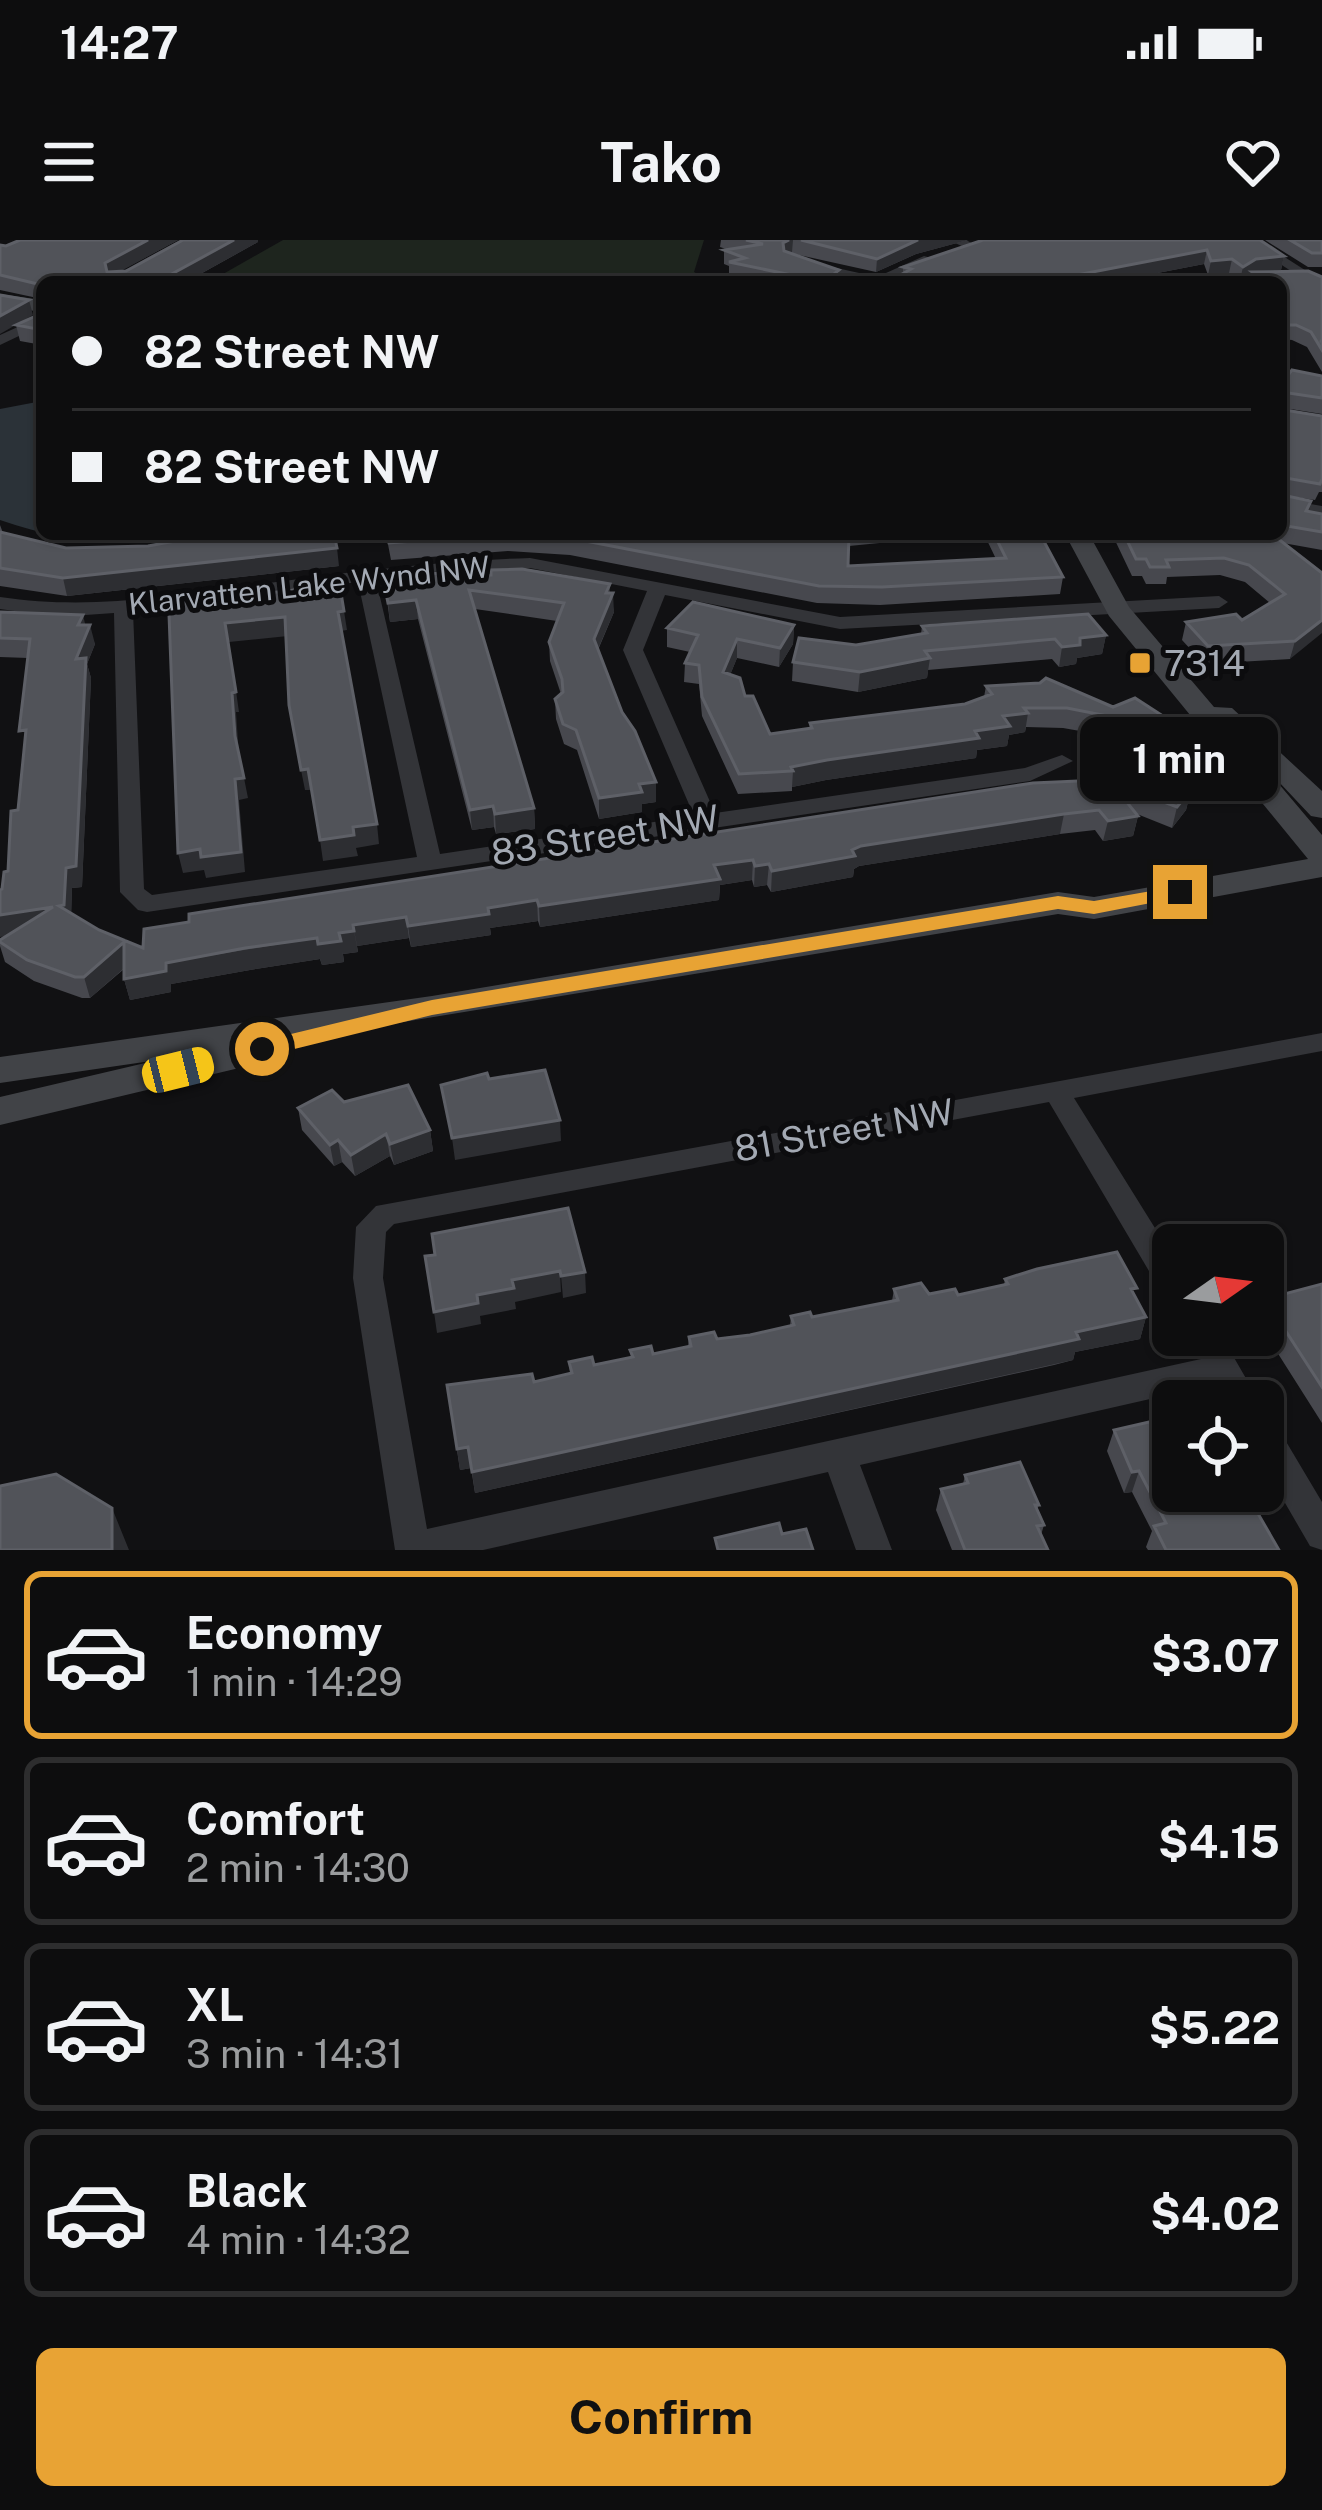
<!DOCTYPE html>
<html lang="en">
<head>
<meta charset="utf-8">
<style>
  :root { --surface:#0d0d0e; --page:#1b1b1c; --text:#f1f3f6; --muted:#9a9c9e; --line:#2d2d2e; --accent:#e8a334 }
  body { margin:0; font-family:"Public Sans",sans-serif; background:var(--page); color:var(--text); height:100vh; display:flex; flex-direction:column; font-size:45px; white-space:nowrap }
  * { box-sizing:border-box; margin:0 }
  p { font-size:39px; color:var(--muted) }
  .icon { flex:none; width:66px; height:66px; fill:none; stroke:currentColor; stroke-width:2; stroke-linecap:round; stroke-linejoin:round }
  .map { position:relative; height:1310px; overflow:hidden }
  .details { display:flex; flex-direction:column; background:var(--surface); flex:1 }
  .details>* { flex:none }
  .guide { position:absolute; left:36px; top:36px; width:1251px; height:264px; border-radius:18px; box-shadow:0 3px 9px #0004,0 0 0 3px var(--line); display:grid; align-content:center; height:264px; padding:0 36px; background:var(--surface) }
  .needle { width:78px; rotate:76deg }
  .buttons { position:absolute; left:1152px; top:984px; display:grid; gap:24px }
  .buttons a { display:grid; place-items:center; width:132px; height:132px; border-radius:18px; background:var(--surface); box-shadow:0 3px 9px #0004,0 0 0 3px var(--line); font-size:60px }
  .end { position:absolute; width:54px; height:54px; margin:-27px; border:15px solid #e8a334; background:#111; box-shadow:0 0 0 6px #111 }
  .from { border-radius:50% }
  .bubble { position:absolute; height:84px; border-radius:18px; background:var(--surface); box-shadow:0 3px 9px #0004,0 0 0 3px var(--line); font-size:39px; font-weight:700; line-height:84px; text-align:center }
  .car { position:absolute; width:36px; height:72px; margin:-36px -18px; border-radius:15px; box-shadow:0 0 9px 3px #0007; background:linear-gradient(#f5c518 24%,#345 0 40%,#f5c518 0 76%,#345 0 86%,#f5c518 0) }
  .guide b { display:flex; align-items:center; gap:42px; height:114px; font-size:45px }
  .guide b+b { border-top:3px solid var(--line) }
  .guide i { width:30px; height:30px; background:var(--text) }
  ul { padding:21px 0 0; list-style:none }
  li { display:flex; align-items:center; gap:36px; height:168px; margin:0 24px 18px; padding:0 12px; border:6px solid var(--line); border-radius:18px }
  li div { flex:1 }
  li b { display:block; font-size:45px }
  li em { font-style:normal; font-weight:700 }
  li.on { border-color:var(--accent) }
  li>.icon { width:108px; height:108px; stroke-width:1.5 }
  .action { display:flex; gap:24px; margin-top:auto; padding:24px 36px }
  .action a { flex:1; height:138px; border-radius:18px; background:var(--accent); color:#111; font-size:48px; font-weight:700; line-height:138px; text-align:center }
  .status { display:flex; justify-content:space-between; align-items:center; height:84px; padding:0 60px; background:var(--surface); direction:ltr }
  .status svg { height:33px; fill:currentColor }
  header { display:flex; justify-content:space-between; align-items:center; height:156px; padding:0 36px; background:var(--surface); font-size:54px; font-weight:700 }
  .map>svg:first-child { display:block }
</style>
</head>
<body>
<div class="status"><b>14:27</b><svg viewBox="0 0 49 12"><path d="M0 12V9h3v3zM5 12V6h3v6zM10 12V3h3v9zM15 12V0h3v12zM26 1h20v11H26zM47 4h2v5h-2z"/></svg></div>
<header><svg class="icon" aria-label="menu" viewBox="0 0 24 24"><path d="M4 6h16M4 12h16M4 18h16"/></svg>Tako<svg class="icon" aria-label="heart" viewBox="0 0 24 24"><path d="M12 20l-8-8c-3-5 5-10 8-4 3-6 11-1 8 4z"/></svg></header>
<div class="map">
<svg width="1322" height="1310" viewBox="0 0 1322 1310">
  <rect width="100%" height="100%" fill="#111113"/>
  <path fill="#1e251e" d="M283 0H704L694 32 712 42H209Z"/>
  <path fill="#2b3238" d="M42 161V294H182C112 306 67 303 0 280V169Z"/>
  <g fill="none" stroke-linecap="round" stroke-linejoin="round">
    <path fill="#333438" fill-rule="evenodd" d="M948 0H966L977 6 971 10Z
      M1243 0H1258L1322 41V51Z
      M924 16 935 19C896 46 846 48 803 26L810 22 877 37Z
      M42 76V85L0 105V95Z
      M1281 259 1322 266V276L1281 269Z
      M530 318 840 377 1219 356 1228 362 1219 368 840 389 665 355 643 410 715 573 1025 528 1062 515 1073 521 1030 541 147 672 138 670 120 652 114 373 57 377 0 369V357C88 370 160 357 247 346 341 333 435 321 530 318ZM530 328 647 351 623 410 694 576 440 614 376 340 442 331ZM358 342 417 617 152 655 144 649 133 371Z
      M1322 793V811L1074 858 1173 1017V1057L1162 1053 1049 862 394 984 386 992 383 1038 427 1289 1201 1119 1188 1095H1221L1259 1161H1226L1216 1144 860 1225 892 1310H856L828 1232 483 1310H395L353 1038 356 987 376 966Z
      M1263 1179 1275 1183 1322 1262V1310L1310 1306 1263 1225Z"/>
    <path fill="#414347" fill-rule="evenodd" d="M0 54 42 60V72L0 66Z
      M1065 294H1089L1129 367 1214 467 1232 468 1322 551V578L1311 576 1261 523 1322 595V637L1094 679 1058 674 288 801 291 807 286 816 273 820 0 885V857L158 820 0 843V817L432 756 1058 652 1094 657 1308 619 1109 376Z"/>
  </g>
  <path fill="#47484e" d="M20 0H178L120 31 258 2 186 42H42V105L20 101 16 85 40 74 42 59 0 50V5L6 6Z
    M721 0H968L916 14 876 32 790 13 839 42H756L729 36V26L724 24V10H729L720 7Z
    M983 0 1284 16 1281 30 1254 32 1322 37V132L1307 107 1292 100 1281 99V42H1250L1252 33 1240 40 1229 33 1208 35 1204 24 1111 42H888L903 34V27Z
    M1265 0H1322V27H1308Z
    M1322 136V174L1284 168 1322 176V252H1319L1315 260 1282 255 1311 261 1308 272 1322 274V310L1283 303 1322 333 1290 419 1204 424 1182 400 1186 382 1242 380 1270 363 1245 342 1220 335 1167 337 1166 344H1146L1142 336H1132L1112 294H1281V144Z
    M0 285 3 293 66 308 339 326 67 356 0 346Z
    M386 294H908L900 301 849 306 848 326 996 319 984 294H1040L1063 337 1060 354 880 365 817 363 570 315 508 311 391 320Z
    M412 336H460L610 353 614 372 598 410 622 472 656 542V562L642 564V572L599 579 577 510 564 504 556 479 555 459 561 454 550 421 549 402 557 381 475 369 534 568 535 589 496 594 494 587 472 590 418 379 390 382 386 353 413 344Z
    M0 372 85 385 95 404 87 424 91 438 82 647 72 648 71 674 99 690 143 708 1108 551 1114 546 1129 522 1114 497 1063 488 1026 487 1025 492 1009 495 1007 506 977 510 976 518 826 540 792 547V551L738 554 702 476 699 444 684 442 685 423 690 412 667 407V388L794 385 793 404 779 427 737 418 730 435 770 494 809 489 810 483 965 464 984 457 986 446 1040 443 1046 438 1199 516 1189 549 1191 550 1186 570 1172 588 1137 574 1138 576 1133 596 1103 601 1095 590 1060 594 859 626 854 629 853 637 771 652 767 645 754 647 752 640 720 645 719 660 540 687 538 681 490 688 491 695 411 707 409 698 357 706 358 712 343 714 344 722 322 725 320 719 250 730 171 744V752L130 760 124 739V729L90 758H82L34 741 5 722 0 706V700L7 696 2 649 8 631 18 570 24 508 28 418 0 417Z
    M922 386 1106 395 1102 414 1077 418 1076 424 1059 427 1052 419 928 430 927 438 858 452 792 441 793 422 921 394Z
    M344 862 430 890 433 911 394 925 390 916 355 936 342 922 334 926 302 890 298 868Z
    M1005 1039 1135 1056 1146 1077 1140 1099 1075 1112 1073 1120 1054 1125 475 1253 471 1228 460 1230 447 1145 534 1142 570 1134 569 1122 594 1125 631 1118 630 1110 653 1114 688 1106 689 1097 717 1099 750 1095 790 1086 791 1076 812 1077 892 1061 894 1049 929 1054 958 1055 1004 1045Z
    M1322 1044V1183L1263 1090V1065L1265 1059Z
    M1173 1180 1279 1310H1148L1146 1307 1152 1291 1132 1252 1124 1253 1107 1211 1114 1190Z
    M965 1235 1039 1265 1037 1270 1044 1285 1041 1295 1048 1310H952L936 1270 941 1249 963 1244Z"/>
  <path fill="#2d2e32" d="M148 0H178L108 38 105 23Z
    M234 0H258V2L186 42H157Z
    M789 0H793L792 12 782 16 783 3Z
    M918 0H968L916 14 876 32 877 19Z
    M1207 10 1204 24 1111 42H1055L1056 39Z
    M1284 16 1281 30 1253 33 1240 40 1243 27 1256 19Z
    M1232 19 1229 33 1208 35 1211 21Z
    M839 30V42H824Z
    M29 60 33 75 0 94V76Z
    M337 308 339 326 67 356 63 338Z
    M610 344V361L613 353 614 372 594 418V399Z
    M416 360 418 379 390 382 388 363Z
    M344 371 347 390 341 391 338 372Z
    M83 375 87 392 90 385 95 404 87 424 91 438 82 647 72 648 71 686 59 666 78 385Z
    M285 377 288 396 229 402 239 472H236L239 516 235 496 225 383Z
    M1322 380V393L1290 419 1295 401Z
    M794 385 793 404 779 427 780 408Z
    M1106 395 1102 414 1077 418 1076 424 1059 427 1062 407 1080 398Z
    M737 399V418L723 452V432Z
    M930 418 927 438 858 452 860 432Z
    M1028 473 1025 492 1009 495 1007 506 977 510 976 518 826 540 792 547 793 531 791 527 975 491 1003 476Z
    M1199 516 1186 557 1191 550 1186 570 1172 588 1177 567 1186 549Z
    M308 529 311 550H305L301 530Z
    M244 538 248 558 239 560 245 632 206 638 204 630 183 633 178 613 235 539Z
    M656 542V562L642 564V572L599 579V558L639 544Z
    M493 566 494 587 472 590 470 570Z
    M534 568 535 589 496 594 495 574Z
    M1064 574 1060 594 859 626 854 629 853 637 771 652 772 631 852 610 861 606Z
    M1138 576 1133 596 1103 601 1108 581Z
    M377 584 379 604 356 608 358 616 323 621 320 600 353 587Z
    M753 620 752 640 720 645 719 660 540 687 539 666 714 625Z
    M769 624 767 645 754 647 755 626Z
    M537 660 538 681 490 688 491 695 411 707 408 686 488 668Z
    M53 667 59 688 0 697V675Z
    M406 677 409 698 357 706 353 685Z
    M354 691 358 712 343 714 339 693Z
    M317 698 341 701 344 722 322 725 320 719 250 730 171 744V752L130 760 124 739 166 723Z
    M124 702 130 723 90 758 84 737Z
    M560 880 561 901 455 920 452 898Z
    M430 890 433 911 394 925 390 904Z
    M386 894 390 916 355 936 351 915Z
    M338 900 342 922 334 926 330 905Z
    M560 1031 561 1052 515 1062 516 1069 480 1076 481 1084 437 1093 434 1072 512 1040Z
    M585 1032 586 1053 563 1058 561 1036Z
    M1146 1077 1140 1099 1075 1112 1073 1120 475 1253 472 1232Z
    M468 1207 471 1228 460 1230 457 1209Z
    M1139 1231 1132 1252 1124 1253 1132 1232Z
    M112 1268 129 1310H112Z"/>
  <path fill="#515359" stroke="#5e6067" stroke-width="3" d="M20 0H148L105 23 107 32 126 31 183 0H234L157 42H42V45L0 35V5L6 6Z
    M746 0H789L783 3 784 11 839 30 824 42H790L796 36 729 22 745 18 724 10 763 4Z
    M801 0H918L877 19Z
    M983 0H1260L1284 16 1256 19 1243 27 1232 19 1211 21 1207 10 1056 39 1064 42H888L911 29 903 27Z
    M1290 0H1322V13H1312Z
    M1308 31 1322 37V101H1320L1322 102V110L1311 92 1296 85H1281V55L1285 54 1281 52V42H1266L1252 32Z
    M1194 35 1203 42H1175Z
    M42 54V90L16 85 40 74Z
    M0 55 29 60 0 76Z
    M1292 130 1322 136V158L1282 152 1284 170 1322 176V239L1320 244 1286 238 1281 242V144Z
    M1281 245 1282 255 1311 261 1306 271 1322 274V292L1281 285Z
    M0 292 66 308 148 306 214 294H334L337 308 63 338 0 328Z
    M387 294H505L389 303Z
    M509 294H682L700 298 696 294H849L848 326 1006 318 994 294H1040L1063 337 882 347 819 346 570 298Z
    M1124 294H1272L1322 333V380L1295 401 1208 406 1186 382 1236 374 1242 380 1285 354 1249 325 1224 318 1166 320 1169 327H1150L1146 319H1136Z
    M522 329 610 344 606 353H613L594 399 622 472 635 491 656 542 639 544 642 552 599 558 576 490 563 484 555 459 563 452 562 439 549 402 564 363 469 350 534 568 495 574 493 566 470 570 416 360 388 363 386 353 414 343 412 336 457 331 460 336 491 335V330Z
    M328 346 329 355 341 353 344 371 338 372 377 584 353 587 354 595 320 600 308 529 301 530 289 465 285 377 225 383 236 452 232 453 235 496 244 538 235 539 241 612 201 617 200 609 178 613 169 374 178 373 177 364Z
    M693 362 794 385 780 408 737 399 723 432 740 438 745 456H753L770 494 812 488 810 483 965 464 992 454 986 446 1040 443 1046 438 1113 467 1135 458 1180 487 1199 516 1186 549 1191 550 1177 567 1115 544 1137 509 1118 478 1067 468H1024L1028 473 1003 476 1010 486 975 491 979 498 827 520 791 527 793 531 739 534 702 457 699 425 685 423 698 395 667 388Z
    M0 372 83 375 78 385H90L76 419 86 418 76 626 66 628 64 665 59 666 99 690 143 708 144 689 189 682V674L1033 543 1100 540 1108 551 1113 545 1138 576 1108 581 1099 570 1064 574 861 606 852 610 855 616 772 631 769 624 755 626 753 620 714 625 720 639 539 666 537 660 488 668 489 674 408 686 406 677 353 685 354 691 339 693 341 701 318 704 317 698 245 708 166 723V731L124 739V702L84 737H75L27 720 0 702V700L53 667 0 675V650L2 649 4 632 8 631 11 571 18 570 26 490 19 491 30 399 0 398Z
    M1088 374 1106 395 1080 398V405L1062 407 1055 399 925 411 930 418 860 432 793 422 799 398 856 405 927 393 922 386Z
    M545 830 560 880 452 898 441 845 487 833 489 839Z
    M408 845 430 890 390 904 386 894 351 915 338 900 330 905 298 868 332 850 344 862Z
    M568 968 585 1032 561 1036 560 1031 512 1040 514 1048 477 1055 478 1063 434 1072 425 1016 435 1015 432 994Z
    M1117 1012 1137 1048 1131 1049 1146 1077 1076 1092 1079 1099 472 1232 468 1207 457 1209 447 1145 532 1134 534 1142 572 1133 569 1122 592 1117 594 1125 633 1117 630 1110 651 1106 653 1114 691 1106 689 1097 714 1092 717 1099 750 1095 794 1085 791 1076 810 1072 812 1077 898 1060 894 1049 921 1043 929 1054 955 1049 958 1055 1008 1044 1005 1039 1037 1029Z
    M1322 1044V1147L1265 1059Z
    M1171 1177 1173 1180V1251H1245L1279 1310H1166L1154 1286 1166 1283 1139 1231 1132 1232 1114 1190Z
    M1020 1222 1039 1265H1035L1044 1285 1037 1286 1048 1310H965L941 1249 968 1243 965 1235Z
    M56 1234 112 1268V1310H0V1246Z
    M779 1283 782 1294 806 1289 813 1310H718L715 1298Z"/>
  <path fill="#e8a334" d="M1180 646 1190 652 1187 656 1094 674 1058 669 432 775 262 817 252 809 262 801 432 760 1058 656 1094 661Z"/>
  <rect fill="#e8a334" stroke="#0c0c0e" stroke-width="4.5" x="1128" y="411" width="24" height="24" rx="6"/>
  <g text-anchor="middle" stroke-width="10" stroke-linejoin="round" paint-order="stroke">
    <g font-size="30" fill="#a3a9b3" stroke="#0c0c0e">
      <text transform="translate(309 346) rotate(-6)" y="10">Klarvatten Lake Wynd NW</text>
    </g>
    <g font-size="36" fill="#a3a9b3" stroke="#0c0c0e" text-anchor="start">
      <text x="1164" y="436">7314</text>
    </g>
    <g font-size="36" fill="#a3a9b3" stroke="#0c0c0e">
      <text transform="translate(605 595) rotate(-9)" y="13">83 Street NW</text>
      <text transform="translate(844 890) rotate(-10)" y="13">81 Street NW</text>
    </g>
  </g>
</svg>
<div class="buttons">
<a><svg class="needle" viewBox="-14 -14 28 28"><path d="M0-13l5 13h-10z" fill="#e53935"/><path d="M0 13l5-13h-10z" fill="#9a9c9e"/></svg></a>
<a><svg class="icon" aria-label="locate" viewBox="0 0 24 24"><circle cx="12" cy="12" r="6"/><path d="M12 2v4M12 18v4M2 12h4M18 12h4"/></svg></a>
</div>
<i class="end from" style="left:262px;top:809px"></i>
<i class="end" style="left:1180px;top:652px"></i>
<div class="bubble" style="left:1080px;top:477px;width:198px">1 min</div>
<i class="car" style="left:178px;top:830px;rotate:76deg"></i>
<div class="guide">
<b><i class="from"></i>82 Street NW</b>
<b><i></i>82 Street NW</b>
</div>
</div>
<section class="details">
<ul>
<li class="on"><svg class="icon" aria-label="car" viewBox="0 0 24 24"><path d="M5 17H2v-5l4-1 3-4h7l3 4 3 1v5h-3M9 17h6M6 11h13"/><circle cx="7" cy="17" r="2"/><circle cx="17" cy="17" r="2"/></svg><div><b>Economy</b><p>1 min · 14:29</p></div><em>$3.07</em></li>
<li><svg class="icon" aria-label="car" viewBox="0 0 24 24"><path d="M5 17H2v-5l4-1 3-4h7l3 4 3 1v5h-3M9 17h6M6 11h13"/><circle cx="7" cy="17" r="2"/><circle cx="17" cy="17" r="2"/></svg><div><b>Comfort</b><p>2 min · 14:30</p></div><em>$4.15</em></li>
<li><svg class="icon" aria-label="car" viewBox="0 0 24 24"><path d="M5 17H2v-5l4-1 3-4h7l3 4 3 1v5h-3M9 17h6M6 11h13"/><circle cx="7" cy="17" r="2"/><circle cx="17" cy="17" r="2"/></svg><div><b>XL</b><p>3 min · 14:31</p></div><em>$5.22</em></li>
<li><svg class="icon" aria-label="car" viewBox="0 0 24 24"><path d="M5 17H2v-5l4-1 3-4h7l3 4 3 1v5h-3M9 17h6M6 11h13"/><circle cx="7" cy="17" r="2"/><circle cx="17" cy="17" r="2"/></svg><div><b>Black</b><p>4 min · 14:32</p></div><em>$4.02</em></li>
</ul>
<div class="action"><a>Confirm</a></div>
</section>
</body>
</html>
